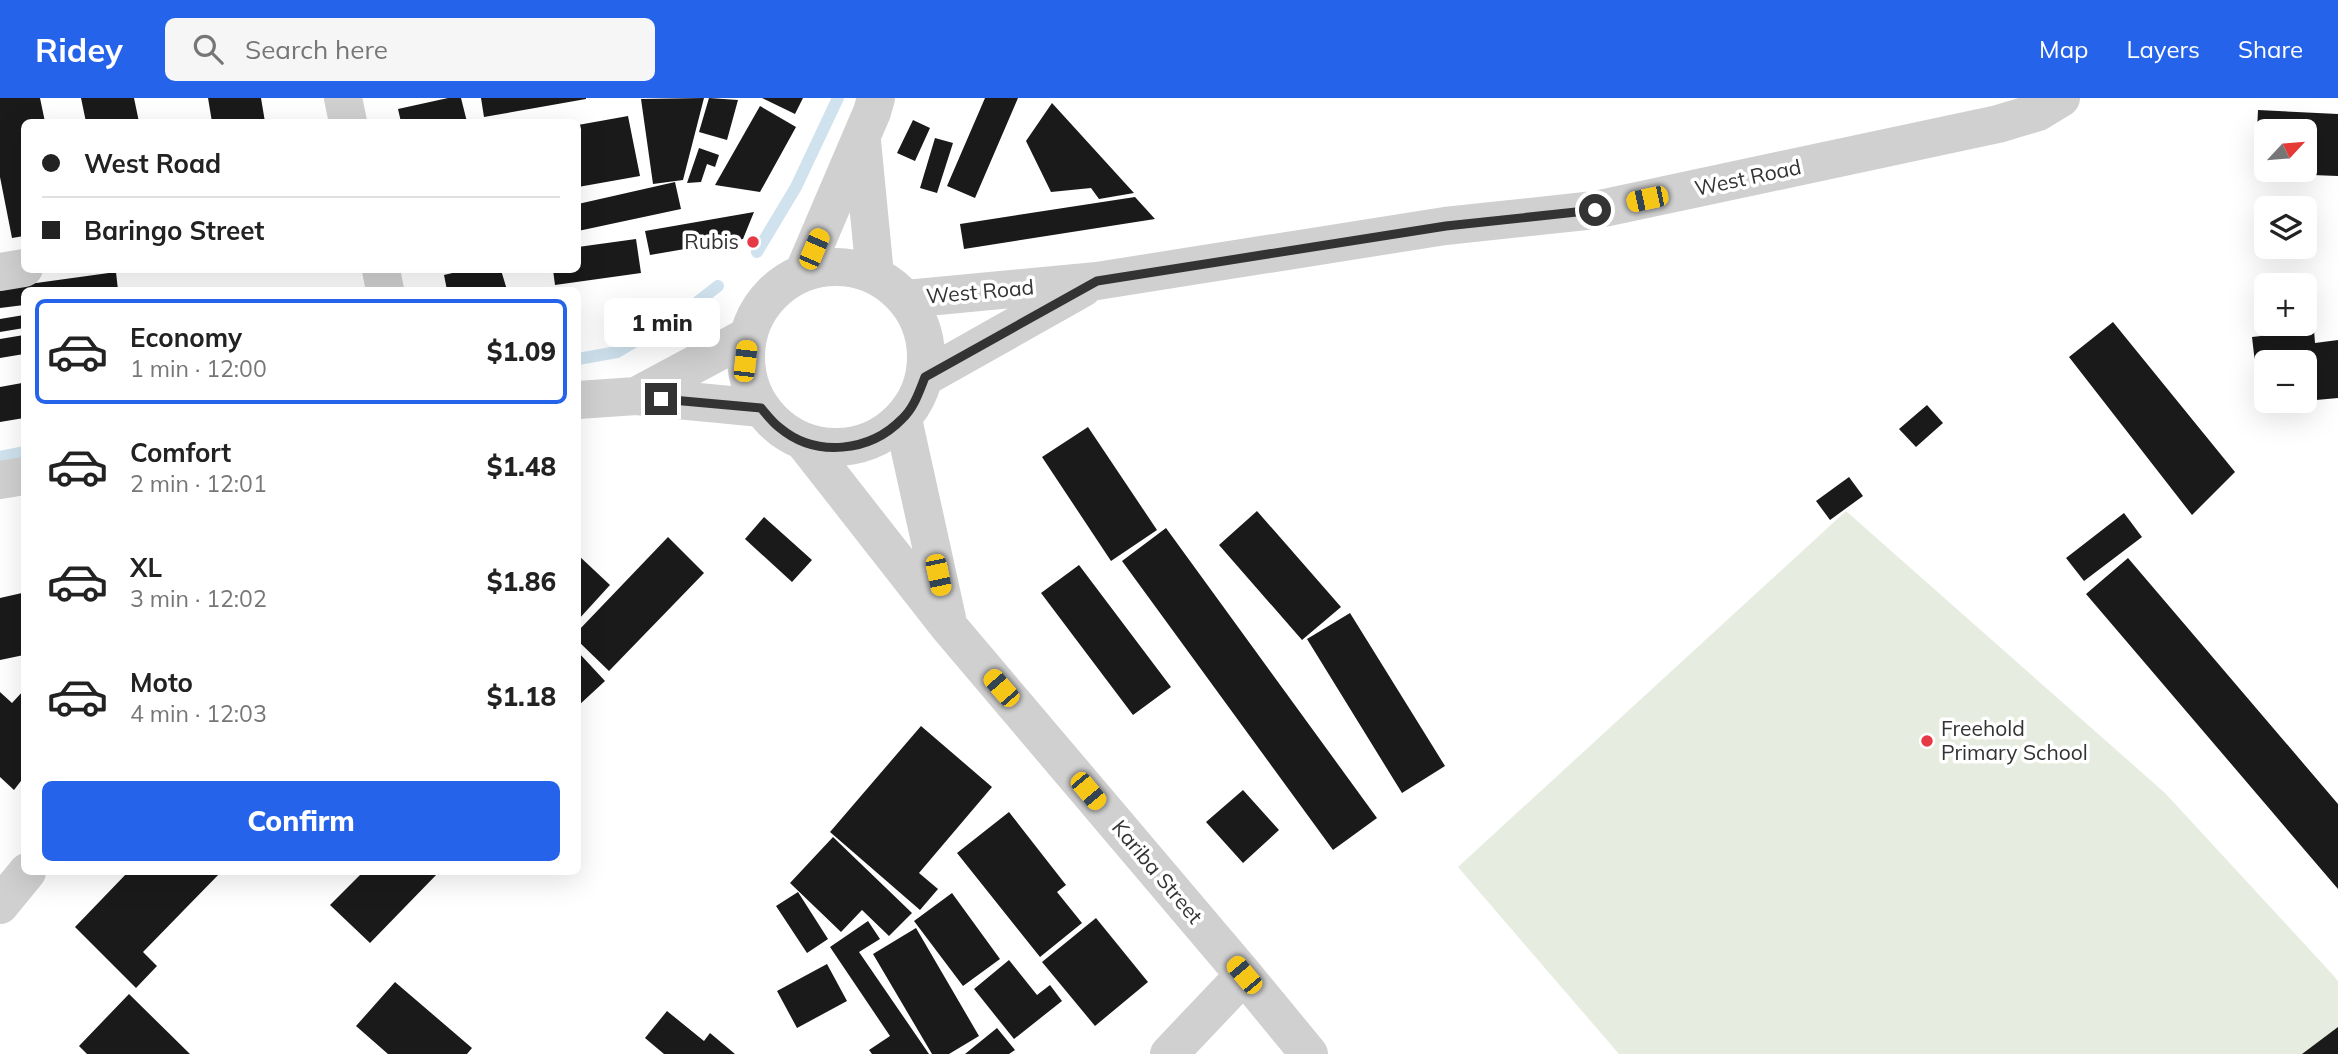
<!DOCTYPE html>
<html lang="en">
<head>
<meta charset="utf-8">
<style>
  :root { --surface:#fff; --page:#f6f6f6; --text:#222; --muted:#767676; --line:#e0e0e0; --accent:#2563eb }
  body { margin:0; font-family:Mulish,sans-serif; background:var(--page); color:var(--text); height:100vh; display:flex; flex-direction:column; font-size:26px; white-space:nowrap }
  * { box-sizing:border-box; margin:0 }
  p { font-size:23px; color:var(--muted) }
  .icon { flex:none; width:38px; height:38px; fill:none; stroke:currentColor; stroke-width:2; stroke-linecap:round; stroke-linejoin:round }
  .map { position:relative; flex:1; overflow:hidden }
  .panel { position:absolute; left:21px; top:189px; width:560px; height:588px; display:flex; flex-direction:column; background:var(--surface); border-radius:10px; box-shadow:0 7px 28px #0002 }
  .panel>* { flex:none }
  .guide { position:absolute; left:21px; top:21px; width:560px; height:154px; border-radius:10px; box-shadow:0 7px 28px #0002; display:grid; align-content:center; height:154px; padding:0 21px; background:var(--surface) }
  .needle { width:46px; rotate:64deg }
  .fabs { position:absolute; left:2254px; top:21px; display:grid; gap:14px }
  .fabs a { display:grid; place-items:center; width:63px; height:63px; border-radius:10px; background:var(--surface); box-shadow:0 7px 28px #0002; font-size:35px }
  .end { position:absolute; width:32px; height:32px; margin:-16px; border:9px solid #333; background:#fff; box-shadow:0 0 0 4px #fff }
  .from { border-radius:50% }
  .bubble { position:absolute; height:49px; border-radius:10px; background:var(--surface); box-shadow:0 7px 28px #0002; font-size:23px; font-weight:800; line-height:49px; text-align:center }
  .car { position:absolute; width:21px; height:42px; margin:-21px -10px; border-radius:9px; box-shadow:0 0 5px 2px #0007; background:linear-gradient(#f5c518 24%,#345 0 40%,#f5c518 0 76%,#345 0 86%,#f5c518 0) }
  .guide b { display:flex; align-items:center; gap:24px; height:66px; font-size:26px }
  .guide b+b { border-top:2px solid var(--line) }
  .guide i { width:18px; height:18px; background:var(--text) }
  ul { padding:12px 0 0; list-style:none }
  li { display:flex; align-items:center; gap:21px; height:105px; margin:0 14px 10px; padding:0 7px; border:4px solid transparent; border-radius:10px }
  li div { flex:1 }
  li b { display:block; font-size:26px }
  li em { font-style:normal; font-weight:800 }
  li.current { border-color:var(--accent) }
  li>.icon { width:63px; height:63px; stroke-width:1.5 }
  .cta { display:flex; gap:14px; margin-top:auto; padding:14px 21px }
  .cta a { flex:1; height:80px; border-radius:10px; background:var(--accent); color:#fff; font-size:28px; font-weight:800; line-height:80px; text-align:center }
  header { display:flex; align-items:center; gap:42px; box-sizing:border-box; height:98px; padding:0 35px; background:var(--accent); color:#fff }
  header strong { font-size:33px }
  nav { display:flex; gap:38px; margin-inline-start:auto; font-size:24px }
  .search { width:490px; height:63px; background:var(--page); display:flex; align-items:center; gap:18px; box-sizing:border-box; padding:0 24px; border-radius:10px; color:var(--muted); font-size:26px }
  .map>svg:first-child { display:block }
</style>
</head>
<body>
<header>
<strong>Ridey</strong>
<div class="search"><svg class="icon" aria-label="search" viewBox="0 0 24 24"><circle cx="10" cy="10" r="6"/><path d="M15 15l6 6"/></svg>Search here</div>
<nav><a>Map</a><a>Layers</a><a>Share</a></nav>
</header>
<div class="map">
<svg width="2338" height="956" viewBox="0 0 2338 956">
  <rect width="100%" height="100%" fill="#fff"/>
  <path fill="#e6ecdf" d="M1846 413 2165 695 2333 877 2338 883V956H1619L1458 769Z"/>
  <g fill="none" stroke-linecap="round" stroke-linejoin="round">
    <path stroke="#cfe2ee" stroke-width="12" d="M757 154 796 89 838 0
      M578 261 617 254 686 213 718 188
      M0 359 24 354"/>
  </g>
  <path fill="#1a1a1a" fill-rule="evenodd" d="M0 0H40L45 24H24V138L12 140 0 79Z
    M81 0H134L139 24H86Z
    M208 0H261L265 24H212Z
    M448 0H461L467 24H401L398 11Z
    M481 0H586V1L484 19Z
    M704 0 683 82 653 86 641 1Z
    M709 0 738 2 727 42 699 34Z
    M762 0H803L795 16Z
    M985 0H1018L975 100 947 88Z
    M1052 5 1134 95 1099 101 1091 90 1051 94 1026 43Z
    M760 8 796 29 760 94 715 87Z
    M2258 12 2338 16V78L2255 75ZM2266 33H2305V72H2266Z
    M628 18 640 78 578 89V27Z
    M913 22 930 30 915 63 897 55Z
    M935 40 953 45 937 95 920 90Z
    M699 50 719 57 715 69 707 66 701 84 687 85Z
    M675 84 681 111 578 133V106Z
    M1135 99 1155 121 964 151 960 126Z
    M754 114 743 141 650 157 645 133Z
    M636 141 641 175 555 187 553 172H578V149Z
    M465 172H501L507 192H447L444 177Z
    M116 174 118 192H24V207L0 210V190Z
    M24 217V230L0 234V221Z
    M2113 224 2235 374 2192 417 2069 259Z
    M2314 232 2315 245 2338 242V300L2305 303V264H2266V303H2293V305L2260 308 2252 239Z
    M24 237V256L0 260V241Z
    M22 285 24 320 0 324V289Z
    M1927 307 1943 325 1916 349 1899 331Z
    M1088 329 1157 432 1111 463 1042 359Z
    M1849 379 1863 398 1830 422 1816 403Z
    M1257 413 1341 509 1302 542 1219 447Z
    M2124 415 2142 439 2084 483 2066 460Z
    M764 419 812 462 792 484 745 441Z
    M1166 430 1377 720 1333 752 1122 463Z
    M668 439 704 475 609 573 578 543V533Z
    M578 457 610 487 578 522Z
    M2128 460 2338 706V791L2086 496Z
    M1079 467 1171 589 1133 617 1041 495Z
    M22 495 24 507V557L0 562V500Z
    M1350 515 1445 668 1402 695 1307 541Z
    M578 554 605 583 578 608Z
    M24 592V679L14 692 0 679V594L12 605Z
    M921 628 992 689 919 775 938 791 920 812 830 734Z
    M1243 692 1279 732 1243 765 1206 724Z
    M1009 714 1066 787 1057 794 1082 825 1040 859 957 755Z
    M833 739 912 815 889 838 862 812 841 834 790 785Z
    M128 774H221L143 854 157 868 136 890 75 829Z
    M363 774H439L370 845 330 807Z
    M798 794 828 841 807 855 776 808Z
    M952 795 1000 861 963 888 914 823Z
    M1096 820 1148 884 1095 928 1042 864Z
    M868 823 880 841 859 854 929 956H872L869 952 890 938 830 849Z
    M916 830 979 938 949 956H932L873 856Z
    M1009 862 1037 897 1050 887 1062 903 1014 941 974 891Z
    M827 866 847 903 797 930 777 893Z
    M395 884 472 950 467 956H388L356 928Z
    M129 896 190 956H87L79 948Z
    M667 913 704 943 710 935 735 956H664L645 940Z
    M2338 929V956H2302Z
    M997 930 1015 952 1009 956H965Z"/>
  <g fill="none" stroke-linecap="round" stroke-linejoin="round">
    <path stroke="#d0d0d0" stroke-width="38" d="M343 0 348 24
      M862 43 875 177
      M746 259a90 90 0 1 1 180 0a90 90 0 1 1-180 0Z
      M381 172 385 192
      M804 173 872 14 876 0
      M0 174 24 170
      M906 201 1097 183 1445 128 1595 112 1998 26 2038 14 2061 0
      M925 279 1083 190
      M636 298 748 238
      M578 302 636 298 761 310
      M903 321 947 520
      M804 344 949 529 1244 877 1309 956
      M0 382 24 378
      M0 807 27 774
      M1169 956 1244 877"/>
  </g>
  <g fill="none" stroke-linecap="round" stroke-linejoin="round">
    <path stroke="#333" stroke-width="9" d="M661 301 761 310C767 317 773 325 780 330 816 360 870 354 902 321 914 310 919 294 925 279L1097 183 1446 128 1595 112"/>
  </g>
  <g fill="#e63946" stroke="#fff" stroke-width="2.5">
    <circle cx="753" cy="144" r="7"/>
    <circle cx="1927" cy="643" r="7"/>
  </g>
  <g text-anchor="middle" stroke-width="7" stroke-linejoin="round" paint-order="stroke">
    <g font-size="21" fill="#333" stroke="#fff">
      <text transform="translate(1748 80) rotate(-12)" y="7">West Road</text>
      <text transform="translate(980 194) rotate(-5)" y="7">West Road</text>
      <text transform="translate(1157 774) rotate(50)" y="7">Kariba Street</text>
    </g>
    <g font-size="21" fill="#333" stroke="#fff" text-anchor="end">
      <text x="739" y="151">Rubis</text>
      <text x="1941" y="638" text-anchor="start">Freehold<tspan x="1941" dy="24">Primary School</tspan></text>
    </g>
  </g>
</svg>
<div class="fabs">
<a><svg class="needle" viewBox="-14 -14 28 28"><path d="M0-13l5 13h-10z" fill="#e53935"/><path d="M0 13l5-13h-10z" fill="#767676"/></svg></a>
<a><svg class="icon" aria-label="layers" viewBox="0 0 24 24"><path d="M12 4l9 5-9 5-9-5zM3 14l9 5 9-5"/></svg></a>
<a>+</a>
<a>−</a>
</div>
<i class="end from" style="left:1595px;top:112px"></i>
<i class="end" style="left:661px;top:301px"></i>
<div class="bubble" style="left:604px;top:200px;width:116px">1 min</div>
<i class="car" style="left:1647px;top:101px;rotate:258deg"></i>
<i class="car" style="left:814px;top:151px;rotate:23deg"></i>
<i class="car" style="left:745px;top:263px;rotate:6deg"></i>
<i class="car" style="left:938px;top:477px;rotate:168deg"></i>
<i class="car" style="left:1001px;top:590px;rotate:319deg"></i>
<i class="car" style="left:1088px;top:693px;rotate:140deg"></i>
<i class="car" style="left:1244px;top:877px;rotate:320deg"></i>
<div class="guide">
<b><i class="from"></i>West Road</b>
<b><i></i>Baringo Street</b>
</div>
<section class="panel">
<ul>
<li class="current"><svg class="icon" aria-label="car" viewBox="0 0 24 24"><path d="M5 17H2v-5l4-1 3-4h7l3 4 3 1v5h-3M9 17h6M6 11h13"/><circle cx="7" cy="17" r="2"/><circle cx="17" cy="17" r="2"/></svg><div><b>Economy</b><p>1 min · 12:00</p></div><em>$1.09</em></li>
<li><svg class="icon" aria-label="car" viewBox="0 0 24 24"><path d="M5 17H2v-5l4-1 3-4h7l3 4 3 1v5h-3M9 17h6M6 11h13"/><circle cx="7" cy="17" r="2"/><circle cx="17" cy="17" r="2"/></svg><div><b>Comfort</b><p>2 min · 12:01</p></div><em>$1.48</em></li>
<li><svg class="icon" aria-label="car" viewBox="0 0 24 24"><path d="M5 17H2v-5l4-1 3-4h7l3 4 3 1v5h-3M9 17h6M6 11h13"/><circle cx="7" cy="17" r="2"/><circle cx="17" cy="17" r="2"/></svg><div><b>XL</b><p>3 min · 12:02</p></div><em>$1.86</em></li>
<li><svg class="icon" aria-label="car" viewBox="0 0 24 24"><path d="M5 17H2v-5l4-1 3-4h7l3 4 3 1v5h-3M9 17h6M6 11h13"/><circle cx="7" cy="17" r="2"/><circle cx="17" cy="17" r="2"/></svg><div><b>Moto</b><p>4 min · 12:03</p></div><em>$1.18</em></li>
</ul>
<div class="cta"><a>Confirm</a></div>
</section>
</div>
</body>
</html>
